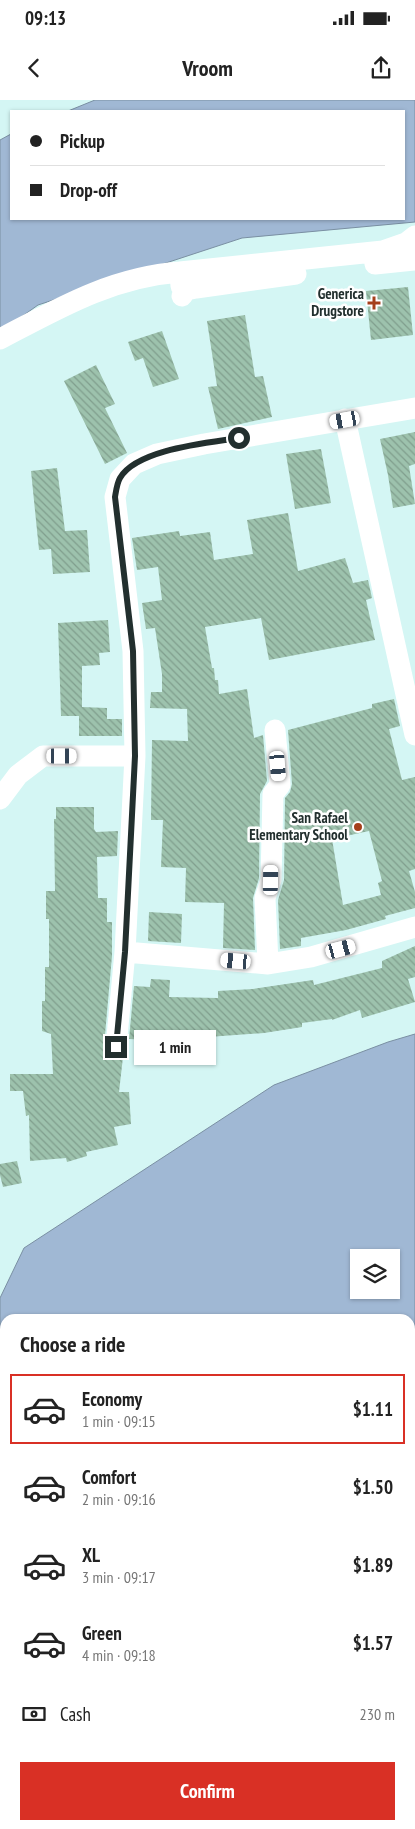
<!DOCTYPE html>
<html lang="en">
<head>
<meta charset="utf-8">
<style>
  :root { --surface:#fff; --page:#f6f6f6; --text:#222; --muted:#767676; --line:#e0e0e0; --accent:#d93025 }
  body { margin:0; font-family:"PT Sans Narrow",sans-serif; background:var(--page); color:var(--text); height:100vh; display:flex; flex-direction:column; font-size:19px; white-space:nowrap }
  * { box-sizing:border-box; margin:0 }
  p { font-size:16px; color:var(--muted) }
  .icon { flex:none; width:28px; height:28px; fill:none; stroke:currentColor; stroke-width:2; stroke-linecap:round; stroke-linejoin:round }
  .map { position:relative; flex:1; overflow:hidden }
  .panel { position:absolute; left:0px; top:1214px; width:415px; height:516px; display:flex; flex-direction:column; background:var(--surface); border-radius:15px 15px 0 0; box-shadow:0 1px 4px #0004 }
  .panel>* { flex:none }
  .top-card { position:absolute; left:10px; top:10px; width:395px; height:110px; border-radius:0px; box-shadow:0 1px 4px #0004; display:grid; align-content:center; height:110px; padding:0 20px; background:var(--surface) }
  .buttons { position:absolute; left:350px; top:1149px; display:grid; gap:10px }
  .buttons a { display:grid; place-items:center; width:50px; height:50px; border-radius:0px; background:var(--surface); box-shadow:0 1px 4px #0004; font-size:25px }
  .end { position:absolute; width:22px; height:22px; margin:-11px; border:6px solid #222f2e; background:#fff; box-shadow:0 0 0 2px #fff }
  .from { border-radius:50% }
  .bubble { position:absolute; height:35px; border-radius:0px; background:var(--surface); box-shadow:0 1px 4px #0004; font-size:16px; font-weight:700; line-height:35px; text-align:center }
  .car { position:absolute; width:15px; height:30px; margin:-15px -8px; border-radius:6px; box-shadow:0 0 4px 1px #0007; background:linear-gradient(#fff 24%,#345 0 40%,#fff 0 76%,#345 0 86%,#fff 0) }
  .top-card b { display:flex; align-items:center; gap:18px; height:48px; font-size:19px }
  .top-card b+b { border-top:1px solid var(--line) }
  .top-card i { width:12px; height:12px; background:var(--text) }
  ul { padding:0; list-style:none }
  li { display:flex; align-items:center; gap:15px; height:70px; margin:0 10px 8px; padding:0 10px; border:2px solid transparent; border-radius:0px }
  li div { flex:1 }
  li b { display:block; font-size:19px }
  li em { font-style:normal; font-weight:700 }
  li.active { border-color:var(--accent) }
  li>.icon { width:45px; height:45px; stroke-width:1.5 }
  h2 { padding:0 20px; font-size:22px; line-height:60px }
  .pay { display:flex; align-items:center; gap:12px; height:55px; padding:0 20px; font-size:19px }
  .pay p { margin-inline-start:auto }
  .primary-button { display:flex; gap:10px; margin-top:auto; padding:10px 20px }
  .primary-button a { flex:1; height:58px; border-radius:0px; background:var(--accent); color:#fff; font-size:20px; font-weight:700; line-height:58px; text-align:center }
  .status { display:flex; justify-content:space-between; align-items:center; height:35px; padding:0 25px; background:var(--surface); direction:ltr }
  .status svg { height:14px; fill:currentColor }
  header { display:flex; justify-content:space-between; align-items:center; height:65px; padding:0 20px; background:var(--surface); font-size:22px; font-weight:700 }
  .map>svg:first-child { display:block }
</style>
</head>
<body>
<div class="status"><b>09:13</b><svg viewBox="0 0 49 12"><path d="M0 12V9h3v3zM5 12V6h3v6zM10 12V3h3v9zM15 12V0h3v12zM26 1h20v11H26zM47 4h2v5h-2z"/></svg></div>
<header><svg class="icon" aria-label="back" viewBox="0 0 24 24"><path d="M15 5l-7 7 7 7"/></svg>Vroom<svg class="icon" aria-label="share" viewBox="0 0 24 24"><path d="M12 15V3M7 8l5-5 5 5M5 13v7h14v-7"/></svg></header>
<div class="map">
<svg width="415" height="1729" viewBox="0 0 415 1729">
  <defs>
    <pattern id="building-back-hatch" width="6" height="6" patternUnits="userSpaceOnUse" patternTransform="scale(1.25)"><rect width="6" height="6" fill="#9dc2ad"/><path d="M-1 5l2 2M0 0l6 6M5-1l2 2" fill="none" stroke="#809e8d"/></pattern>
  </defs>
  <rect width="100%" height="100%" fill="#d4f6f4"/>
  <path fill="#a0b8d4" stroke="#7a8fa2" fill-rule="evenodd" d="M95 0H415V122L242 138 38 205 0 232V40L11 34V119H404V11H68Z
    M415 934V1729H51L50 1725H410V1219H5V1273L0 1248V1198L24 1148 274 985 388 942ZM359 1158H391V1190H359Z"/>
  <path fill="url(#building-back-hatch)" fill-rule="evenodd" d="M408 187 413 235 371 240 366 191Z
    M245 215 255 277 263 276 272 317 218 329 208 287 217 286 207 221Z
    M162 231 179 279 153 287 143 258 135 261 128 242Z
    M96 265 115 304 105 308 127 353 105 364 64 281Z
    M415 332V364L409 366 415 404 393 408 388 375 380 339Z
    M321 349 331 403 295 409 286 354Z
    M57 368 65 431 87 430 90 472 53 474 51 449 39 450 31 371Z
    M288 413 298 471 345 458 353 483 368 480 372 498 366 500 375 540 269 560 261 518 205 527 212 568H214L215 580H218L219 594 247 589 254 638 263 635 267 681 260 694 259 778 253 798 255 850 223 848 224 803 185 802 186 768 161 767 163 720H151L152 640 188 641 187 609 150 608 151 592H162V574L155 528 146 529 142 503 162 500 158 467 137 470 132 438 179 431 180 436 210 432 214 460 253 454 247 420Z
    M108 520 110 552 99 553 100 565 82 566V607L107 608V619H122V636H79V616H61L58 523Z
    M394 599 400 626 389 629 402 680 415 677V769L409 771 415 792V808L385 816 386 819 346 830 301 838V846L280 849 278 800 284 780 285 698 290 692 292 684 288 630 372 608V604ZM369 731 382 781 378 783 381 795 343 805 332 739Z
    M56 707H94V729L96 732 118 731 117 756 97 757 98 798H107V822H112V856L104 946 105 953 109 957 115 959 123 957 119 992H129L131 1024 114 1027 118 1045 86 1052 87 1056 67 1062 66 1058 30 1061 29 1015 26 1016 23 991H10V974H53L51 934 42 931V901H45V867H49V819H46V791H55L54 719H56Z
    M149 812 182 814 181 843 148 841Z
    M415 846V877L408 879 415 902 362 918 360 910 332 920V919L302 923V927L264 933 208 937V959H171V941L129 939 134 886 150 887 151 879 170 880 169 897 218 898V891L253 889 313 880 314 885 382 868V861Z
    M17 1061 22 1083 3 1087 0 1075V1064Z"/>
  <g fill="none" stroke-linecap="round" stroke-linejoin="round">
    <path stroke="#fff" stroke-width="21" d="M375 164 415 160
      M180 172 383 151 406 143 415 136
      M182 196 186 190 196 188 296 174
      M0 239C59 208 112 177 180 172L181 186
      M345 319 415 635
      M0 699 18 675 43 656H135
      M125 852 268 864 311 857 415 827
      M268 864 265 798 271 780 273 694 280 685 275 630
      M116 947 125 852 135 656 133 551 115 397 120 379 134 364 157 354 204 344 415 308"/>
  </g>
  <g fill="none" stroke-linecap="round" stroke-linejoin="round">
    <path stroke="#222f2e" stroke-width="6" d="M116 947 125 852 135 656 133 551 115 397C116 391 117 383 120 378 137 349 208 343 239 338"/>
  </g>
  <g fill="#a53f1b" stroke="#fff" stroke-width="2">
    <path d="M371.5 195.5h5v5h5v5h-5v5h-5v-5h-5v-5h5z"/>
    <circle cx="358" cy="727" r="5"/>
  </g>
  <g text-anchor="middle" stroke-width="5" stroke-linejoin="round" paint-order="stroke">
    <g font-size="15" font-weight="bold" fill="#222f2e" stroke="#fff" text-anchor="end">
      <text x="364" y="199">Generica<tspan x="364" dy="17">Drugstore</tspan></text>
      <text x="348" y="723">San Rafael<tspan x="348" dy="17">Elementary School</tspan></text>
    </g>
  </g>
</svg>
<div class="buttons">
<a><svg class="icon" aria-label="layers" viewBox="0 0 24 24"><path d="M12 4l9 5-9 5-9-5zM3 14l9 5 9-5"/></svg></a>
</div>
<i class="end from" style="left:239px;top:338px"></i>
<i class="end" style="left:116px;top:947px"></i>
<div class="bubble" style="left:134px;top:930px;width:82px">1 min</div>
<i class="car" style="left:345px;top:320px;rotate:260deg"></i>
<i class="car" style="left:62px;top:656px;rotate:90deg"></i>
<i class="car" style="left:278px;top:666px;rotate:175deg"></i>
<i class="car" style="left:271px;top:780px;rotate:1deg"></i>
<i class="car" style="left:341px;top:849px;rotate:75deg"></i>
<i class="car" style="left:236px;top:861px;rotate:275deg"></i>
<div class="top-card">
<b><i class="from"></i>Pickup</b>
<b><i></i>Drop-off</b>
</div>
<section class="panel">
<h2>Choose a ride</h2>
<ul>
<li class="active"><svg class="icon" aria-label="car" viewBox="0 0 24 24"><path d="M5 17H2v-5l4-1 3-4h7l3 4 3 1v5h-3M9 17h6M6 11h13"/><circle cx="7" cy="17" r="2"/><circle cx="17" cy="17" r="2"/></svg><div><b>Economy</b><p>1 min · 09:15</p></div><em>$1.11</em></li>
<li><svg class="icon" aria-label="car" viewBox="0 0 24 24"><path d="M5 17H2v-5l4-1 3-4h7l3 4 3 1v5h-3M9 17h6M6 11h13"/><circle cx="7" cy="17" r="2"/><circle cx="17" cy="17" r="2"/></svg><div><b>Comfort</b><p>2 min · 09:16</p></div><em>$1.50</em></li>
<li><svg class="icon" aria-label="car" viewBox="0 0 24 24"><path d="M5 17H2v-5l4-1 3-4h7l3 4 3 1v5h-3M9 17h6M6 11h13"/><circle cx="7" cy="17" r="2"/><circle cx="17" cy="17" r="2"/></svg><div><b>XL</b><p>3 min · 09:17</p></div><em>$1.89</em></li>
<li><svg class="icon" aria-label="car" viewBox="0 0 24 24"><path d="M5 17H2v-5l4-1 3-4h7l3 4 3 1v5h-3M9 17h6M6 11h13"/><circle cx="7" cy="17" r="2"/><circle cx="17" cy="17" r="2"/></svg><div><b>Green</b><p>4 min · 09:18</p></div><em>$1.57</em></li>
</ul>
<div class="pay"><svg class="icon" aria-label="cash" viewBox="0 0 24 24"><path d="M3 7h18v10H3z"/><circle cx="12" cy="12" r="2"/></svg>Cash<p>230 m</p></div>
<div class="primary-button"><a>Confirm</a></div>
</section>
</div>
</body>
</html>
